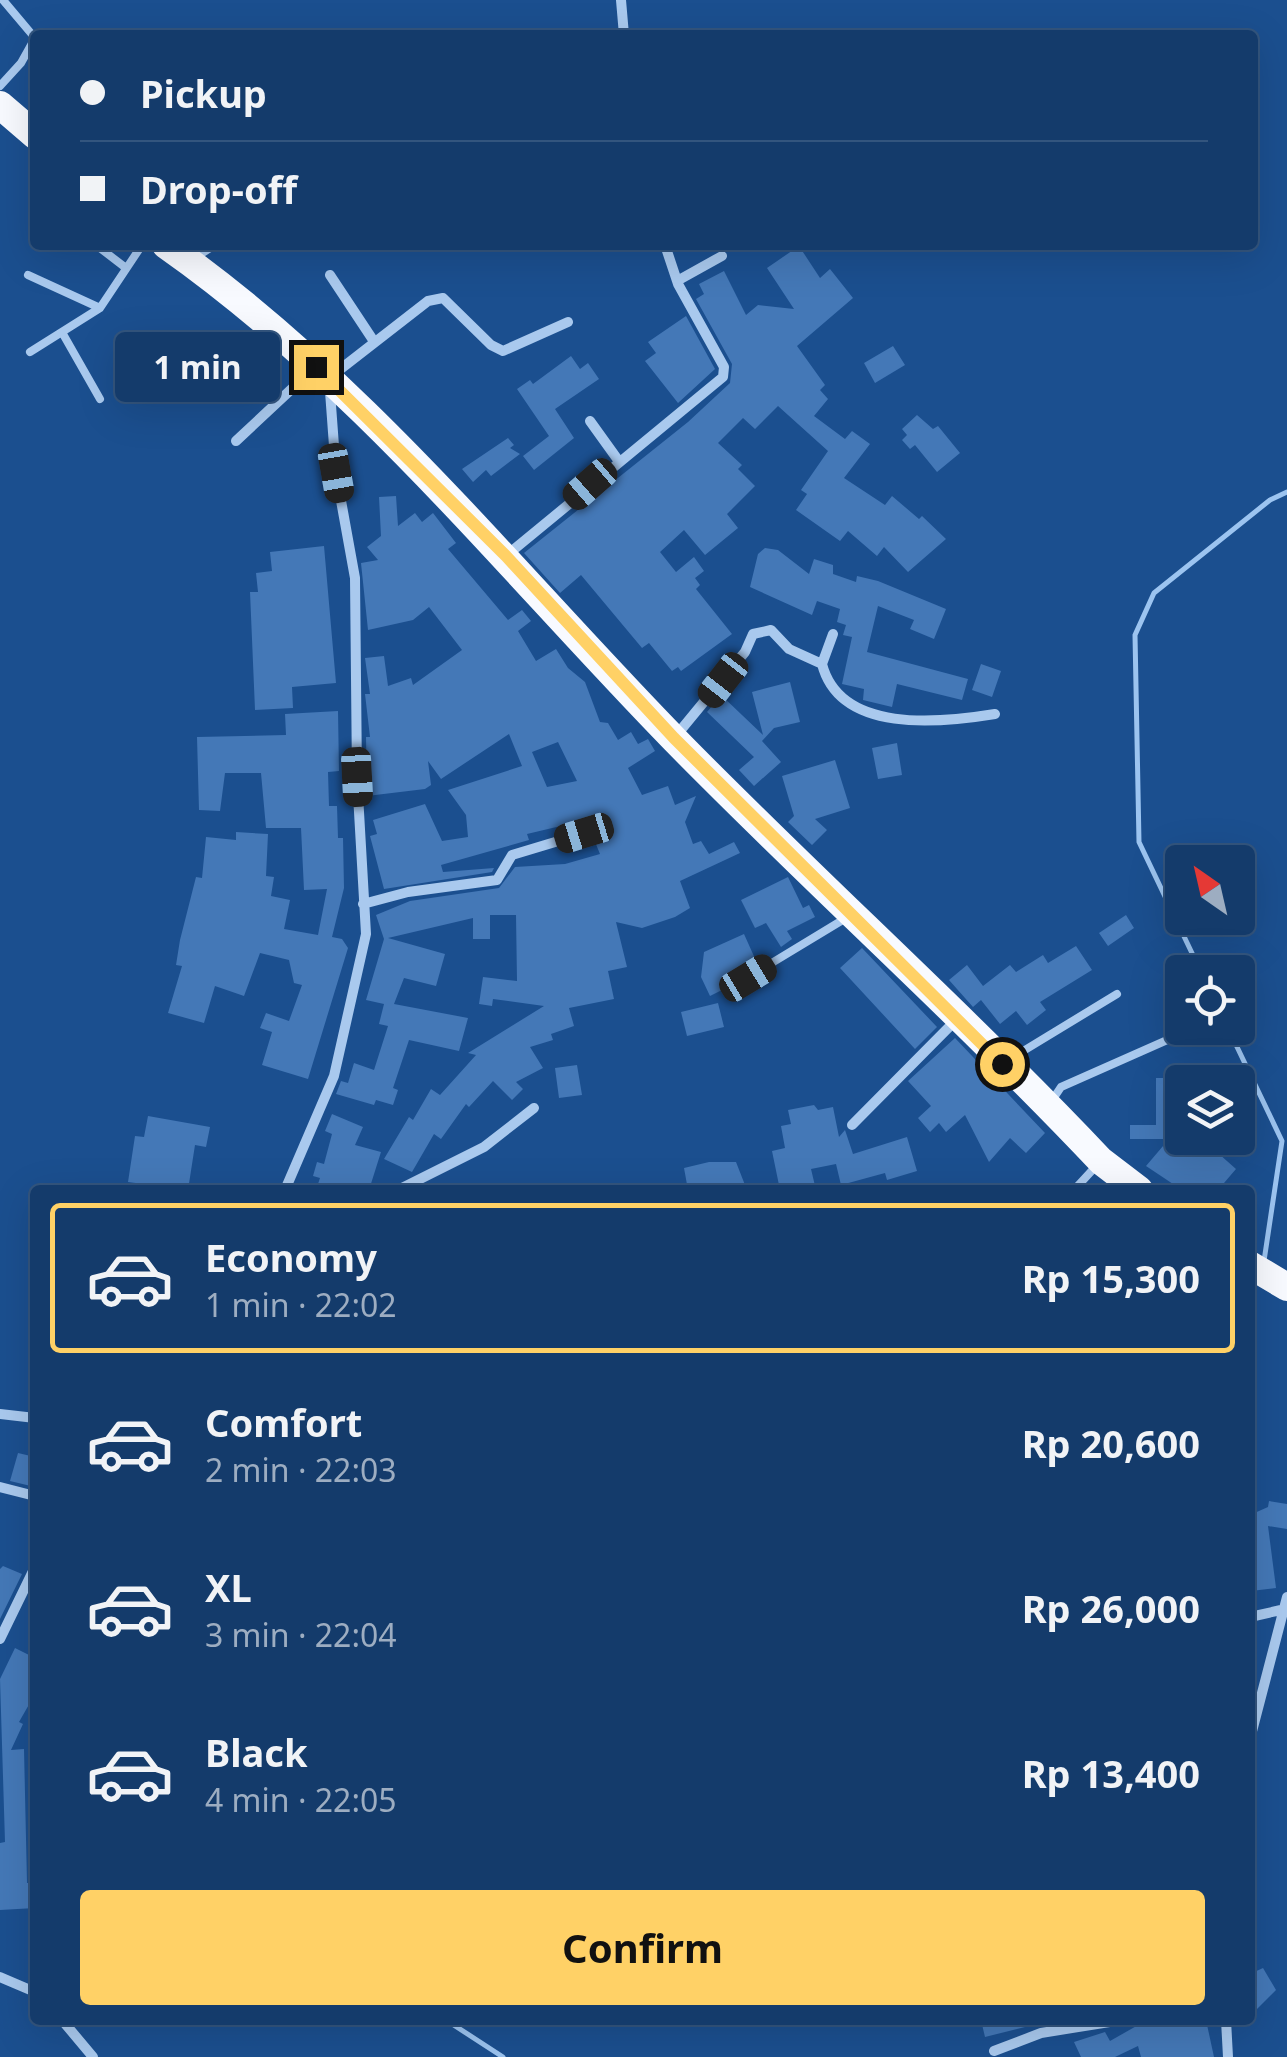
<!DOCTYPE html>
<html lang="en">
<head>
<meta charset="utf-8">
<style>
  :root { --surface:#143b6b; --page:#1d4271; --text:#f1f3f6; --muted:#9dadc1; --line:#33557e; --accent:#ffd166 }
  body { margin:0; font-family:"Noto Sans",sans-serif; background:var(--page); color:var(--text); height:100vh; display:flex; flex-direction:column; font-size:38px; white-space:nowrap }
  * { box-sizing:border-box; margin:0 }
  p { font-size:32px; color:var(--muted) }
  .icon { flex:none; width:55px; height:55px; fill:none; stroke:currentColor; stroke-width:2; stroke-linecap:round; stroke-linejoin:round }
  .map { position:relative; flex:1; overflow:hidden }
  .details { position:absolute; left:30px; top:1185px; width:1225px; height:840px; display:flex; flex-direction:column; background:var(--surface); border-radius:10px; box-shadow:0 10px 40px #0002,0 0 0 2px var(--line) }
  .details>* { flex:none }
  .guide { position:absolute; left:30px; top:30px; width:1228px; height:220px; border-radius:10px; box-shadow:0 10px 40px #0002,0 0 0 2px var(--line); display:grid; align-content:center; height:220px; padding:0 50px; background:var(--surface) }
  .needle { width:65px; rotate:326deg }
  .fabs { position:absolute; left:1165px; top:845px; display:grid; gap:20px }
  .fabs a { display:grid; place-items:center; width:90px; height:90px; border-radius:10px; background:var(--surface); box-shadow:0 10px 40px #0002,0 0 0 2px var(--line); font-size:50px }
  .end { position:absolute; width:45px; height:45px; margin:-22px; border:12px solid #ffd166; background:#111; box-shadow:0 0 0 5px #111 }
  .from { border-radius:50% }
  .bubble { position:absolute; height:70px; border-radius:10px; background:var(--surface); box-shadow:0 10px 40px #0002,0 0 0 2px var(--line); font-size:32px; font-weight:700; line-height:70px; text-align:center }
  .car { position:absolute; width:30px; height:60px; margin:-30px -15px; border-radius:12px; box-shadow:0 0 8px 2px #0007; background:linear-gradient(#222 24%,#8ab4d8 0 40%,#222 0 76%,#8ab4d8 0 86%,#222 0) }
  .guide b { display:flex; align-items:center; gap:35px; height:95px; font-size:38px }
  .guide b+b { border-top:2px solid var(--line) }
  .guide i { width:25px; height:25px; background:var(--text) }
  ul { padding:18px 0 0; list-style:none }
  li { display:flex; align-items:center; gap:30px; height:150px; margin:0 20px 15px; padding:0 30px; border:5px solid transparent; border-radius:10px }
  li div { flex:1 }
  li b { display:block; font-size:38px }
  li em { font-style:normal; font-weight:700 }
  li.selected { border-color:var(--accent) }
  li>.icon { width:90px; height:90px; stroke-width:1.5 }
  .primary-button { display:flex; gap:20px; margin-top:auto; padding:20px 50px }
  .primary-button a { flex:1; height:115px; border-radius:10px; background:var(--accent); color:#111; font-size:40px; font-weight:700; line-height:115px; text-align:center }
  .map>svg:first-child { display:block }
</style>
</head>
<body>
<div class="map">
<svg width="1287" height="2057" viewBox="0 0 1287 2057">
  <rect width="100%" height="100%" fill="#1b4f8f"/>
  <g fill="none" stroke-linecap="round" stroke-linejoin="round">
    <path stroke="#9cc4f0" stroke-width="5" d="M1201 972 1139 842 1135 635 1154 593 1270 500 1287 492
      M1228 1028 1282 1141 1264 1261
      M446 2020 503 2057"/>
  </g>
  <path fill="#4478b7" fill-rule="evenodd" d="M799 246 820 278 830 269 853 298 797 346 825 385 820 390 828 399 814 416 845 439 852 431 870 444 844 478 885 505 892 496 919 519 922 516 946 539 908 572 884 547 877 556 848 531 840 541 796 510 807 494 801 490 828 451 778 406 755 429 743 418 718 443 742 465 738 469 755 486 727 514 738 528 705 555 684 530 660 552 676 572 694 557 704 571 695 578 700 585 696 589 732 634 681 671 678 667 672 671 649 643 642 648 581 575 560 593 524 553 688 422 730 383 732 364 696 299 704 294 699 284 724 271 746 315 758 305 794 309 767 268Z
    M686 316 715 369 678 403 645 361 656 353 648 342Z
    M893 346 905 365 875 383 864 363Z
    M571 356 580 369 588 363 599 379 555 409 574 438 534 470 523 456 549 436 517 389 530 380 533 384Z
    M917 415 933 429 938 426 960 453 937 472 915 445 910 449 902 440 907 435 902 429Z
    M508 438 514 445 510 448 520 454 491 476 486 470 473 482 462 469Z
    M396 496 398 526 415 513 422 522 433 513 456 543 448 549 508 620 522 610 531 621 518 631 536 661 556 649 568 668 585 682 600 722 608 723 618 740 631 732 638 744 648 739 655 751 628 768 642 795 668 786 675 805 696 796 685 822 693 844 701 841 709 854 734 842 740 853 680 881 690 908 675 917 642 928 616 922 627 967 608 971 614 999 569 1008 574 1026 551 1034 553 1040 530 1047 543 1068 516 1082 523 1089 512 1100 493 1081 469 1107 466 1104 441 1139 434 1134 412 1172 384 1159 409 1117 413 1120 431 1089 440 1095 476 1055 468 1053 544 1006 493 999 492 1006 479 1004 483 977 517 981 516 915H490V939H473V918L388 938 445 954 436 986 404 978 394 1004 468 1018 459 1051 409 1040 393 1088 398 1090 393 1105 376 1100 374 1105 336 1094 341 1081 348 1083 354 1063 374 1070 388 1026 379 1024 384 1004 366 1000 384 939 376 915 410 901 499 888 515 867 565 864 600 854 586 820 527 834 529 840 441 865 443 872 494 868 492 872 384 889 370 836 377 834 373 820 425 804 442 841 468 837 466 815 448 790 522 766 509 734 441 779 428 761 431 785 425 789 367 796 366 737H370L365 694H370L365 658 384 656 388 686 411 678 413 685 462 650 429 607 413 620 368 630 361 563 378 560 367 547 381 536 379 497ZM558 742 577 781 547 787 532 752Z
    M324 546 336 683 292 687 293 708 255 710 250 592H258L256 573 272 571 270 552Z
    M765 548 778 550 809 574 814 559 833 565V574L856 582 857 576 878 581 946 609 934 639 910 629 914 620 878 606 867 652 968 679 962 700 897 684 892 707 863 700 864 689 842 684 852 637 843 635 846 625 837 622 840 609 817 601 812 615 750 587 758 554Z
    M981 664 1001 671 992 697 972 690Z
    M790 682 800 722 774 728 762 741 781 762 754 786 739 770 754 757 707 712 721 695 763 735 752 692Z
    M338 711 339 771 328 772 329 806H337L338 838H343L344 888 332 937 342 939 348 948 308 1079 262 1065 272 1032 260 1028 266 1013 289 1021 302 985 294 983 289 960 260 953 244 996 215 986 204 1023 168 1013 182 966 176 965 180 940 196 877 202 878 206 837 236 840V832L268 834 266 876 274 877 271 896 290 900 284 929 318 935 327 889 304 890 301 828H266L261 773H225L220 811 199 810 197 737 286 735 285 714Z
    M897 743 902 775 878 779 872 748Z
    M835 760 850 808 815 819 827 830 812 845 788 822 794 816 782 776Z
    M788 877 803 908 809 905 815 917 787 931 792 939 781 947 766 923 755 928 741 900Z
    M1126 915 1134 928 1108 946 1099 933Z
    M744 934 757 963 741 974 740 981 710 996 701 977 704 952Z
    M1076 946 1092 970 1040 1002 1046 1010 1027 1025 1016 1011 1000 1024 981 1000 973 1007 949 980 967 965 983 986 1010 965 1016 972 1043 955 1048 963Z
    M862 948 937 1027 915 1049 840 968Z
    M718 1003 724 1027 687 1036 681 1012Z
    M955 1038 1045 1133 1026 1153 1010 1138 989 1162 965 1115 946 1132 939 1123 930 1132 918 1118 931 1106 908 1081Z
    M577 1065 582 1095 559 1098 555 1068Z
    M1156 1078H1174V1115L1182 1122V1138H1201L1236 1169 1218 1190H1182L1146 1166 1169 1139H1130V1125H1156Z
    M814 1105 818 1110 833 1107 839 1137 845 1130 853 1154 907 1137 917 1171 887 1180 885 1173 841 1185 836 1164 811 1169 816 1190H780L772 1151 785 1148 781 1126 791 1124 788 1110Z
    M332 1114 363 1127 355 1145 381 1152 369 1190H341L318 1184 320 1178 313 1176 317 1162 324 1164 332 1134 325 1131Z
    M148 1116 210 1127 206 1147 195 1145 188 1190 128 1182 135 1136 144 1137Z
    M709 1162H736L745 1185 732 1190H711L710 1185 688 1190 684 1168Z
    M18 1453 35 1457V1487L10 1481Z
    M1269 1501 1287 1504V1529L1268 1526 1276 1588 1251 1591 1250 1515 1268 1507Z
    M3 1566 22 1574 0 1619V1569Z
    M15 1648 35 1658V1694L19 1722 23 1724 11 1750 24 1749 27 1883H35V1908L0 1910V1843L5 1842 0 1679Z
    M1263 1968 1276 1990 1255 2011 1250 2006V1974Z
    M981 2020H1032L1033 2025 985 2037Z
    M1147 2020H1206L1214 2057H1141L1138 2046 1115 2057H1081L1074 2042 1105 2032 1110 2041Z"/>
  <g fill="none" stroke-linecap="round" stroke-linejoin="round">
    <path stroke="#a9c9ee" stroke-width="8" d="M0 86 21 63 35 38 3 0
      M96 245 126 268
      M193 259 215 245
      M28 275 100 308
      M63 334 100 399
      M30 352 100 308 142 245
      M747 978 846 918
      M1010 1059 1117 994
      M1051 1102 1061 1087 1183 1033
      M1074 1190 1098 1164"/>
    <path stroke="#a9c9ee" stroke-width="10" d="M621 0 624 35
      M330 275 373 340
      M677 281 722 256
      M590 421 618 460
      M236 441 312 370
      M506 556 723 377 724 367 678 284 665 245
      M822 664C840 734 940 723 995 714
      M675 737 745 652 753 634 771 630 789 649 822 664 833 634
      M363 904 408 892 497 880 512 855 585 833
      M852 1125 959 1017
      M285 1190 334 1076 366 934 357 777 355 578 336 473 329 378 428 301 443 298 491 345 503 351 568 322
      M398 1190 484 1147 534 1108
      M0 1414 35 1418
      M0 1487 35 1496
      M1250 1617 1281 1610
      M0 1639 35 1567
      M1250 1739 1287 1597
      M0 1977 35 1992
      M62 2020 93 2057
      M1226 2020 1228 2057
      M994 2051 1041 2033 1122 2020"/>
    <path stroke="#f8faff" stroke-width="28" d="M0 105 35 135
      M166 245C361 382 510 571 675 740 815 883 964 1016 1101 1161L1139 1190
      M1250 1265 1287 1287"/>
  </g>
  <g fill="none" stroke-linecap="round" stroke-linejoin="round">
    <path stroke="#ffd166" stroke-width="12" d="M316 367 506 556 674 738 1002 1064"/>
  </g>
</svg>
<div class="fabs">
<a><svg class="needle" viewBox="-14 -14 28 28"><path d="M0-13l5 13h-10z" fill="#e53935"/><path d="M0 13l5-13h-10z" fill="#9dadc1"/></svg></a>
<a><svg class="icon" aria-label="locate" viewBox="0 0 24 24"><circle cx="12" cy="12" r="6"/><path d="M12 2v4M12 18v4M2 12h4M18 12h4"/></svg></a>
<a><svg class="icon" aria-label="layers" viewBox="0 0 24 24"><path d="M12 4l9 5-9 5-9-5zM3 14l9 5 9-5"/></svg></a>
</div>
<i class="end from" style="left:1002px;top:1064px"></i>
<i class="end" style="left:316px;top:367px"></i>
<div class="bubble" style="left:115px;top:332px;width:165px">1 min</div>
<i class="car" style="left:336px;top:473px;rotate:170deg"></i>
<i class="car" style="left:590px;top:484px;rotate:229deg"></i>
<i class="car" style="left:723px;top:680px;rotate:218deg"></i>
<i class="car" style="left:357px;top:777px;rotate:177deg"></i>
<i class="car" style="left:584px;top:833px;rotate:253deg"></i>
<i class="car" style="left:748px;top:978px;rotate:59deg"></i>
<div class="guide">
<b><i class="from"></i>Pickup</b>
<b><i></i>Drop-off</b>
</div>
<section class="details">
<ul>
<li class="selected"><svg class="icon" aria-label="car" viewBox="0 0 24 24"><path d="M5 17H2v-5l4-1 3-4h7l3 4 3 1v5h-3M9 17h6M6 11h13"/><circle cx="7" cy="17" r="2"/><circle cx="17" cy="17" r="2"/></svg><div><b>Economy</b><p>1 min · 22:02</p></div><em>Rp 15,300</em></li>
<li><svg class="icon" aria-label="car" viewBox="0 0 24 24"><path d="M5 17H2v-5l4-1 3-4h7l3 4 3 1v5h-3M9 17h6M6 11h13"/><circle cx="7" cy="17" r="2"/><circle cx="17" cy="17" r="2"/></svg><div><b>Comfort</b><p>2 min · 22:03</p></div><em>Rp 20,600</em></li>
<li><svg class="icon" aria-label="car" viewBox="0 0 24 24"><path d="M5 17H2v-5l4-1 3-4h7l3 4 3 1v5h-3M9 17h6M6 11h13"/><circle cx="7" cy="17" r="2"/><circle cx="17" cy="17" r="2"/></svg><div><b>XL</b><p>3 min · 22:04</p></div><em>Rp 26,000</em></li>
<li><svg class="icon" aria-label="car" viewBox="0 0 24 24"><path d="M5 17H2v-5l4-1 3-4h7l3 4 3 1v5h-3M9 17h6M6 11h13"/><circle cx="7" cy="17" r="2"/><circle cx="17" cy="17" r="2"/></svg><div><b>Black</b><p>4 min · 22:05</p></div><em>Rp 13,400</em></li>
</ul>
<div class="primary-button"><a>Confirm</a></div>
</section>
</div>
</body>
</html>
